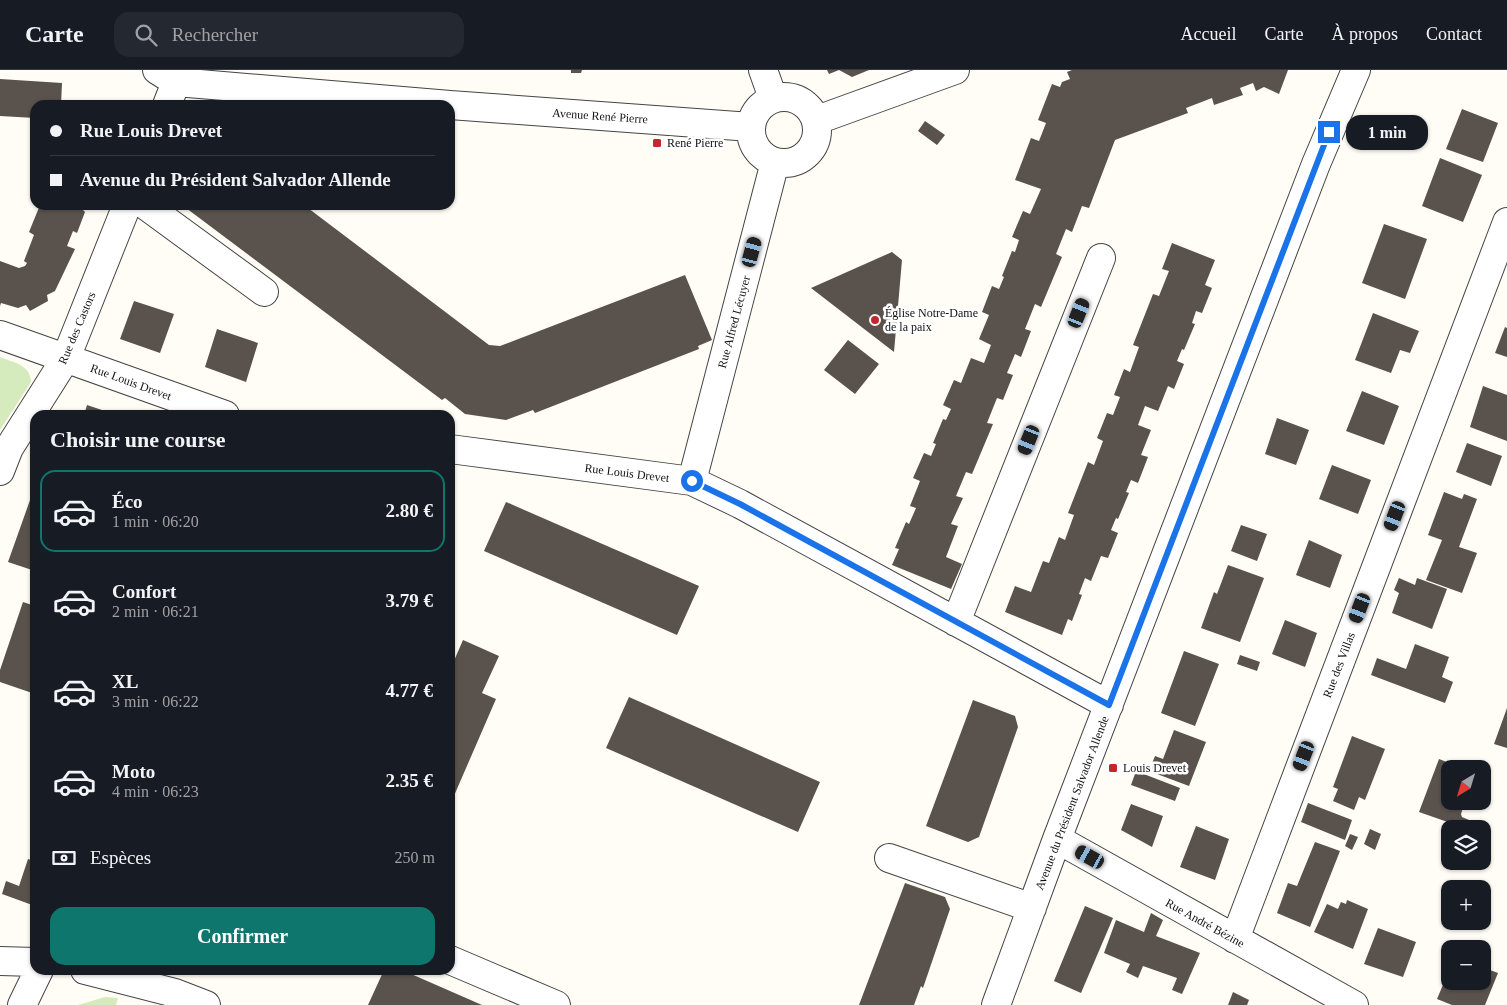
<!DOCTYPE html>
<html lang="fr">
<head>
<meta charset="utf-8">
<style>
  :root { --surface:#171b24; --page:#242831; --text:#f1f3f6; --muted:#9ea1a6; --line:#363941; --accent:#0f766e }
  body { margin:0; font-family:Georgia,serif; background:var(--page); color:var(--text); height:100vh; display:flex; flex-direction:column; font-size:19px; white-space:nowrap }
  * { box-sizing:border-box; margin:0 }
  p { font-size:16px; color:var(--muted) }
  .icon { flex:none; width:28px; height:28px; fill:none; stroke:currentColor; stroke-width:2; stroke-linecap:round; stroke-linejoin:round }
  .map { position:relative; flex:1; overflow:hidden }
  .side { position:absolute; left:30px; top:340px; width:425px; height:565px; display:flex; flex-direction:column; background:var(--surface); border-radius:15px; box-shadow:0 1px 4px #0004 }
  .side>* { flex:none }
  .guide { position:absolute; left:30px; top:30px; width:425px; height:110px; border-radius:15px; box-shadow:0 1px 4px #0004; display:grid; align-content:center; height:110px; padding:0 20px; background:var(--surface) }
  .needle { width:32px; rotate:218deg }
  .buttons { position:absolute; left:1441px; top:690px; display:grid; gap:10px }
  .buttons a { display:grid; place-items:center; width:50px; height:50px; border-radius:10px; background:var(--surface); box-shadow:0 1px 4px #0004; font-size:25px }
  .end { position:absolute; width:22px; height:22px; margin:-11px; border:6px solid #1a73e8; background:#fff; box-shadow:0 0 0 2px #fff }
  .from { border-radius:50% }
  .bubble { position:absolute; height:35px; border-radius:15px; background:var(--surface); box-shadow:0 1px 4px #0004; font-size:16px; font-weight:800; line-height:35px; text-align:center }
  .car { position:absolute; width:15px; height:30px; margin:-15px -8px; border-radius:6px; box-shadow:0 0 4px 1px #0007; background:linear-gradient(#222 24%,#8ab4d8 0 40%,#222 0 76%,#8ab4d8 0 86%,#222 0) }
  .guide b { display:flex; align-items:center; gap:18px; height:48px; font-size:19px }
  .guide b+b { border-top:1px solid var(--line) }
  .guide i { width:12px; height:12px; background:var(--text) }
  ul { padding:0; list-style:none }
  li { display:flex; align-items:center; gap:15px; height:82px; margin:0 10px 8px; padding:0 10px; border:2px solid transparent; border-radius:15px }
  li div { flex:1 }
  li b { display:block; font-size:19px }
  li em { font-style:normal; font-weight:800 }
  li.selected { border-color:var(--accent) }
  li>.icon { width:45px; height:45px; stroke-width:1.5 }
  h2 { padding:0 20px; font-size:22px; line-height:60px }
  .pay { display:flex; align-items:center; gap:12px; height:55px; padding:0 20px; font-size:19px }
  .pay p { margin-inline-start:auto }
  .primary-button { display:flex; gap:10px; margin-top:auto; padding:10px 20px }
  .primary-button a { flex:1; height:58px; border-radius:15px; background:var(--accent); color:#fff; font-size:20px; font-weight:800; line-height:58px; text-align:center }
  header { display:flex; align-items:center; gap:30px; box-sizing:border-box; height:70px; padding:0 25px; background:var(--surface); border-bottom:1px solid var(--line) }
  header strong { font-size:24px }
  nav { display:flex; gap:28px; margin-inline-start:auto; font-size:18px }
  .search { width:350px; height:45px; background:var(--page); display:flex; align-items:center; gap:12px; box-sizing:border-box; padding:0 18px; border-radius:15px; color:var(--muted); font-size:19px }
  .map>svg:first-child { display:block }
</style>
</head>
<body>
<header>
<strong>Carte</strong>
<div class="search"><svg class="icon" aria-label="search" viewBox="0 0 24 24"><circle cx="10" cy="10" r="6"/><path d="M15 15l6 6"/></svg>Rechercher</div>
<nav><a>Accueil</a><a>Carte</a><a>À propos</a><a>Contact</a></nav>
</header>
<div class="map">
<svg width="1507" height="935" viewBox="0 0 1507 935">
  <rect width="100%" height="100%" fill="#fffdf5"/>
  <path fill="#d5ebbd" d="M0 287C14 293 30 294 31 312L0 360Z
    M105 927 118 928 116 935H78Z"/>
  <path fill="#5a524d" d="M571 0H582L581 3H571Z
    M827 0H869L852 7 839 0 829 4Z
    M1072 0H1288L1279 24 1264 17 1256 21 1253 13 1240 18 1243 25 1214 35 1212 28 1186 38 1188 43 1115 70 1089 138 1082 136 1072 162 1066 159 1056 184 1062 187 1041 237 1035 234 1025 259 1031 261 1021 287 1015 284 1007 303 1013 305 1003 330 997 328 987 353 993 354 972 404 966 402 956 426 963 428 951 454 958 456 946 487 962 494 951 519 892 495 899 479 895 478 906 452 909 454 916 438 910 436 920 411 913 408 924 383 931 386 936 374 933 373 943 349 946 350 951 339 943 335 954 310 961 313 971 288 984 293 991 275 979 269 989 245 982 242 992 216 999 219 1004 207 1002 206 1012 181 1015 182 1019 170 1012 167 1023 141 1030 144 1041 119 1015 110 1031 68 1039 71 1046 53 1038 50 1052 14 1060 17 1062 12 1070 9 1067 2Z
    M0 9 62 13 61 35H35V48L0 46Z
    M1462 39 1498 53 1483 92 1446 79Z
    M925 51 945 65 937 75 918 61Z
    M1440 88 1482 105 1463 152 1422 136Z
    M40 135H83L81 138 85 142 77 163 73 161 67 176 75 179 55 221 47 225 48 231 30 241 26 235 18 238 1 233 0 236V191L19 198 25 196 27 193 24 191 34 165 29 162Z
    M182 135H304L489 275 500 276 685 205 712 270 698 276 699 279 535 343 533 340 506 350 465 344 445 328 442 330Z
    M1384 154 1427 169 1405 229 1362 213Z
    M1172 173 1215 190 1205 215 1212 218 1202 243 1196 241 1192 253 1195 254 1184 280 1182 279 1177 291 1184 294 1174 319 1168 316 1158 341 1145 336 1138 355 1151 360 1141 385 1148 387 1138 413 1131 410 1126 422 1129 423 1118 449 1116 448 1111 460 1118 463 1108 488 1101 486 1091 511 1085 508 1079 524 1082 525 1072 551 1068 549 1062 565 1005 542 1015 516 1031 522 1043 491 1049 493 1059 467 1065 470 1074 445 1068 443 1088 392 1094 395 1103 371 1097 368 1107 343 1113 345 1120 327 1114 325 1124 299 1130 302 1139 277 1133 275 1153 224 1159 226 1169 201 1162 199Z
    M892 182 902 190 894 282 811 218Z
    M134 231 174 244 160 283 120 269Z
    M1373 243 1419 261 1410 283 1400 280 1391 303 1355 290Z
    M1505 257 1507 258V287L1495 283Z
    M217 259 258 273 246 312 205 297Z
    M848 270 879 294 855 324 824 300Z
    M1483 316 1507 325V371L1470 357Z
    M1362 321 1399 336 1384 375 1346 361Z
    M87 335 117 345H84Z
    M1277 348 1309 360 1296 395 1265 384Z
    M1467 373 1502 386 1491 416 1456 402Z
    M1332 395 1371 410 1358 444 1319 429Z
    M35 416V501L8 492Z
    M1444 422 1462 429 1464 424 1477 429 1459 477 1477 483 1462 523 1426 510 1442 470 1428 465Z
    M506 432 699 516 677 565 484 481Z
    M1241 455 1267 464 1257 491 1231 481Z
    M1309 470 1342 485 1330 518 1296 505Z
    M1228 495 1264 508 1240 572 1201 558 1214 522 1217 524Z
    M1399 508 1415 515 1417 508 1447 519 1432 559 1392 543 1399 523 1394 520Z
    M23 532 35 536V624L0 612V600Z
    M1285 550 1317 563 1305 597 1272 584Z
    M463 570 499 586 482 623 496 629 450 735V600Z
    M1415 574 1449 587 1442 607 1453 612 1445 633 1371 605 1377 588 1406 599Z
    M1184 581 1219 594 1195 656 1161 643Z
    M1240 585 1260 592 1257 601 1237 594Z
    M629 627 820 712 798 762 606 678Z
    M973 630 1015 646 1018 657 979 767 968 772 926 756Z
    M1507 638V678L1494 674Z
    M1174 660 1206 672 1189 716 1149 701 1155 686 1163 689Z
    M1352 666 1385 679 1365 730 1359 727 1354 740 1333 731 1338 719 1333 717Z
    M1439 689 1452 694 1450 699V731H1465L1461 744 1462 747 1476 753 1474 759H1458L1459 756 1419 742Z
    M1136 701 1180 718 1175 731 1131 715Z
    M1308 733 1352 750 1345 770 1301 752Z
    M1131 734 1163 746 1152 777 1121 760Z
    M1196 756 1229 769 1215 810 1180 797Z
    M1370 759 1381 764 1375 780 1364 774Z
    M1350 764 1358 767 1352 780 1345 776Z
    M1315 772 1340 781 1310 857 1277 843 1288 813 1297 816Z
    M28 789 35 791V836L2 824 6 811 19 816Z
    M905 813 945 827 950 839 923 918 921 916 914 935H859Z
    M1347 830 1368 839 1353 879 1314 862 1327 834 1338 839 1341 832 1346 834Z
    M1085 836 1113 848 1081 923 1054 911Z
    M1151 843 1163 850 1156 866 1200 883 1182 924 1172 920 1177 908 1143 896 1138 908 1126 902 1130 894 1104 883 1116 850 1144 862Z
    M1378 858 1416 872 1403 907 1364 894Z
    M1482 897 1498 903 1485 935H1452L1437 929 1450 898V911H1482Z
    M384 900H402L482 935H368Z
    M1233 922 1249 930 1247 935H1228Z"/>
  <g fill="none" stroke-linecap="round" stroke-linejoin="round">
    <defs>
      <path id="minor" d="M157 0 176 12 450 35
        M763 0 773 28
        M751 60a33 33 0 1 1 66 0a33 33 0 1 1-66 0Z
        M167 35 176 12
        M450 35 751 57
        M817 50 955 0
        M145 135 264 222
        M0 265 225 345
        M450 379 692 411 740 434 1109 635
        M0 401 9 378 66 288 127 135
        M692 411 775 92
        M956 552 1101 188
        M1057 769 1354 935
        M889 788 1032 838
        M1235 869 1507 152
        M450 890 556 935
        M0 891 35 892
        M85 900 175 923 206 935
        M22 935 39 900
        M996 935 1057 769 1316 94 1356 0"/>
    </defs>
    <use href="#minor" stroke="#444" stroke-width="30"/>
    <use href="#minor" stroke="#fff" stroke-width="28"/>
  </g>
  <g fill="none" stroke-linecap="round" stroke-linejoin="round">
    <path stroke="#1a73e8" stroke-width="6" d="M692 411 740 434 1109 635 1329 62"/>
  </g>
  <g fill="#c4262e" stroke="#fff" stroke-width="2">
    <rect x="652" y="68" width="10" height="10" rx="2.5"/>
    <circle cx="875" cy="250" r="5"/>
    <rect x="1108" y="693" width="10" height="10" rx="2.5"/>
  </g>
  <g text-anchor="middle" stroke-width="5" stroke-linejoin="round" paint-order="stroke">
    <g font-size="12" fill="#111" stroke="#fff">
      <text transform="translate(600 46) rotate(4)" y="4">Avenue René Pierre</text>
      <text transform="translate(734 252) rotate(-75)" y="4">Rue Alfred Lécuyer</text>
      <text transform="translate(77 258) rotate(-67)" y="4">Rue des Castors</text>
      <text transform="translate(131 312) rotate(20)" y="4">Rue Louis Drevet</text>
      <text transform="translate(627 403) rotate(7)" y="4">Rue Louis Drevet</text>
      <text transform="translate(1339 595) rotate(-69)" y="4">Rue des Villas</text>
      <text transform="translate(1072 733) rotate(-69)" y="4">Avenue du Président Salvador Allende</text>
      <text transform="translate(1205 853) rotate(29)" y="4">Rue André Bézine</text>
    </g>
    <g font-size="12" fill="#111" stroke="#fff" text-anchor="start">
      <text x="667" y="77">René Pierre</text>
      <text x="885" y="247">Église Notre-Dame<tspan x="885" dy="14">de la paix</tspan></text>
      <text x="1123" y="702">Louis Drevet</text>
    </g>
  </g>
</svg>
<div class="buttons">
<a><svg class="needle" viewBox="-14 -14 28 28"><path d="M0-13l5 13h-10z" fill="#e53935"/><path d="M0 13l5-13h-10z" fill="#9ea1a6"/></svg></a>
<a><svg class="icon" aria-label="layers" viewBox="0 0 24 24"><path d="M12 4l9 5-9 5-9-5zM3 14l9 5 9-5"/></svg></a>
<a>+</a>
<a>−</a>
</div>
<i class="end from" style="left:692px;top:411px"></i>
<i class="end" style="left:1329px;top:62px"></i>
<div class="bubble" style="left:1346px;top:45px;width:82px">1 min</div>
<i class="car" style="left:752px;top:182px;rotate:15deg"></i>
<i class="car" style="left:1079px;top:243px;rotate:22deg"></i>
<i class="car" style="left:1029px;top:370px;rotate:202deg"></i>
<i class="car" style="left:1395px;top:446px;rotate:201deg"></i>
<i class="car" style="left:1360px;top:538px;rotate:201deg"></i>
<i class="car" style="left:1304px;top:686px;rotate:201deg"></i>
<i class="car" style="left:1090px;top:787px;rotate:299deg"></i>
<div class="guide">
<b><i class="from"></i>Rue Louis Drevet</b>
<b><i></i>Avenue du Président Salvador Allende</b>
</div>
<section class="side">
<h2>Choisir une course</h2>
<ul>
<li class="selected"><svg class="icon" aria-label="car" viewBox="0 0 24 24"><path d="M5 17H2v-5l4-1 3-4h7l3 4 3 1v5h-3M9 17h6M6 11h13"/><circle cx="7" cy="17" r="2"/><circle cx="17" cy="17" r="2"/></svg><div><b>Éco</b><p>1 min · 06:20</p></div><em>2.80 €</em></li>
<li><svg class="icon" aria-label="car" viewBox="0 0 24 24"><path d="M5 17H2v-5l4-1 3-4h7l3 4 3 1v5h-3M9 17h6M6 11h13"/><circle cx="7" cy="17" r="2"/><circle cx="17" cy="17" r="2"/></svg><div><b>Confort</b><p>2 min · 06:21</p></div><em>3.79 €</em></li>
<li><svg class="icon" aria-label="car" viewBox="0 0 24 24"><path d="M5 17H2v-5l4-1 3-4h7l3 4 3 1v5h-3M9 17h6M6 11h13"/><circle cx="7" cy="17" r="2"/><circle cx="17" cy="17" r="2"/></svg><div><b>XL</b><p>3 min · 06:22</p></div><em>4.77 €</em></li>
<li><svg class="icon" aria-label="car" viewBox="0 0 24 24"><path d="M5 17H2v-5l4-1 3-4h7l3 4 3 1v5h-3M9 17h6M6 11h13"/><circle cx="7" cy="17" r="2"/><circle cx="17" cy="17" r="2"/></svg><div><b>Moto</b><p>4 min · 06:23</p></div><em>2.35 €</em></li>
</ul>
<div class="pay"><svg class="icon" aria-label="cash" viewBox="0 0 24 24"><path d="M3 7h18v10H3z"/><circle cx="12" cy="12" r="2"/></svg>Espèces<p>250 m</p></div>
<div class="primary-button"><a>Confirmer</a></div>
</section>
</div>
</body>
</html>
